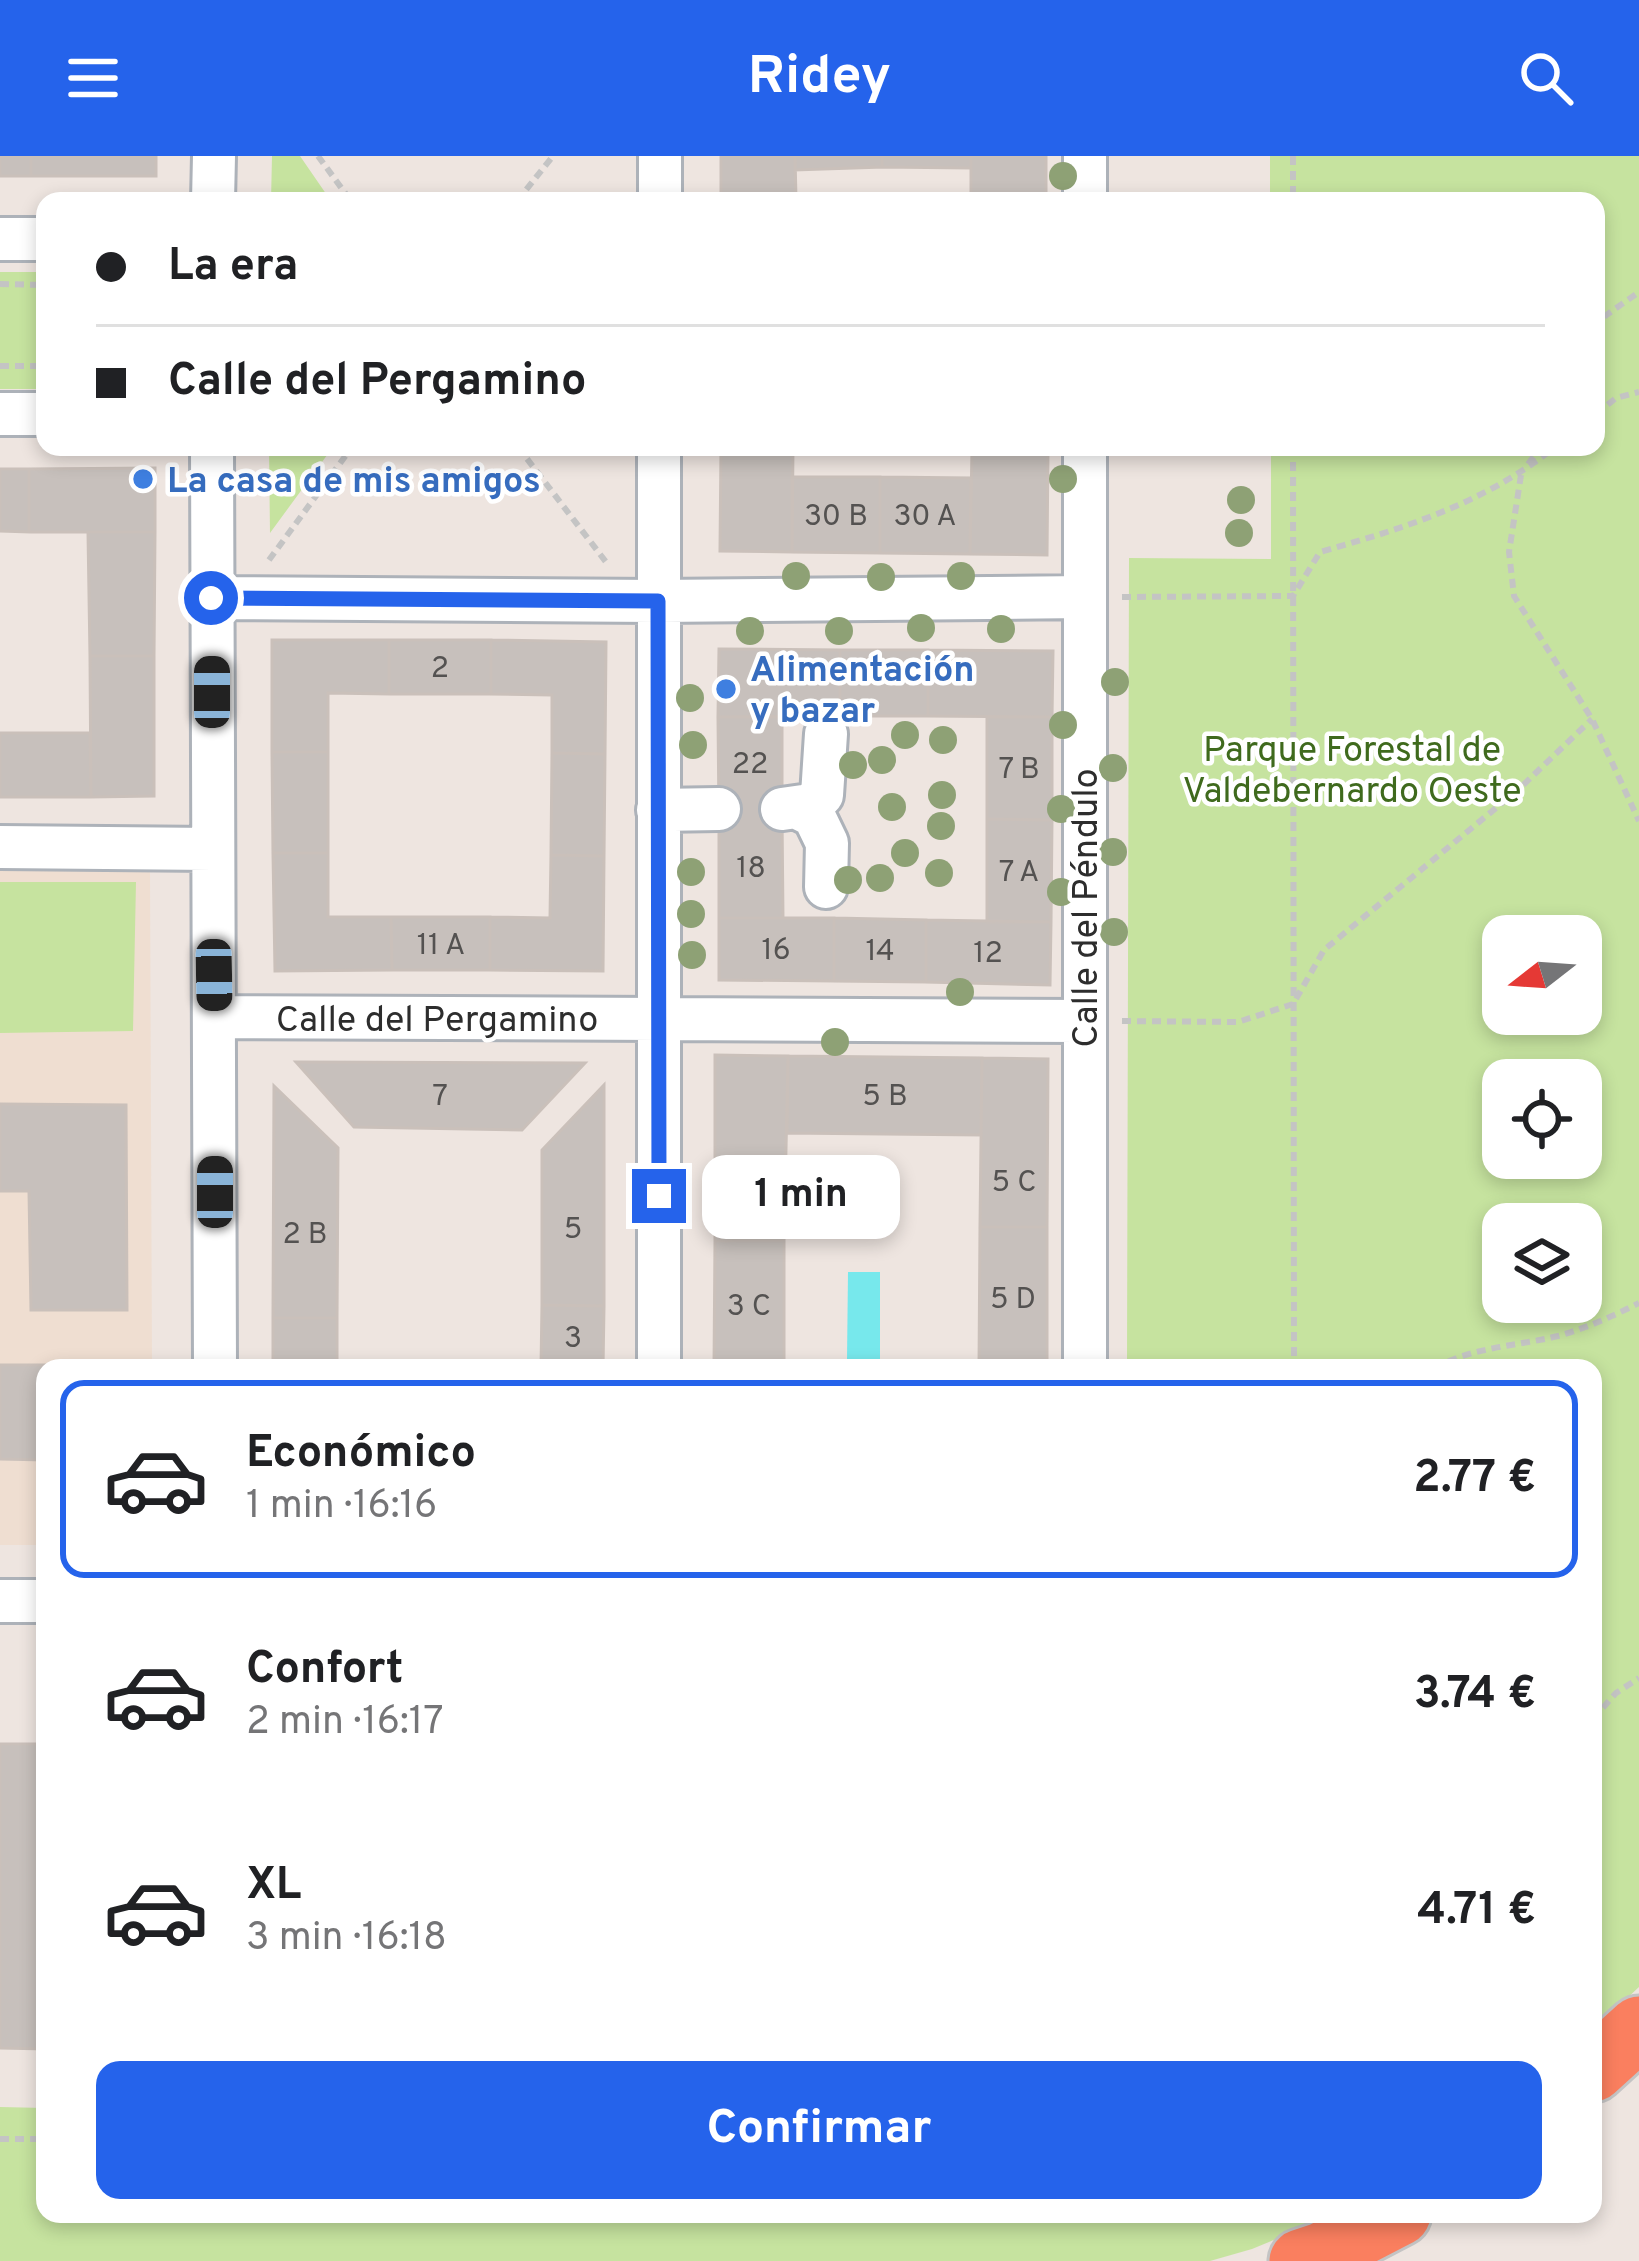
<!DOCTYPE html>
<html lang="es">
<head>
<meta charset="utf-8">
<style>
  :root { --surface:#fff; --page:#f6f6f6; --text:#202124; --muted:#757577; --line:#e0e0e0; --accent:#2563eb }
  body { margin:0; font-family:Overpass,sans-serif; background:var(--page); color:var(--text); height:100vh; display:flex; flex-direction:column; font-size:45px; white-space:nowrap }
  * { box-sizing:border-box; margin:0 }
  p { font-size:39px; color:var(--muted) }
  .icon { flex:none; width:66px; height:66px; fill:none; stroke:currentColor; stroke-width:2; stroke-linecap:round; stroke-linejoin:round }
  .map { position:relative; flex:1; overflow:hidden }
  .side { position:absolute; left:36px; top:1203px; width:1566px; height:864px; display:flex; flex-direction:column; background:var(--surface); border-radius:24px; box-shadow:0 6px 18px #0003 }
  .side>* { flex:none }
  .guide { position:absolute; left:36px; top:36px; width:1569px; height:264px; border-radius:24px; box-shadow:0 6px 18px #0003; display:grid; align-content:center; height:264px; padding:0 60px; background:var(--surface) }
  .needle { width:78px; rotate:253deg }
  .tools { position:absolute; left:1482px; top:759px; display:grid; gap:24px }
  .tools a { display:grid; place-items:center; width:120px; height:120px; border-radius:24px; background:var(--surface); box-shadow:0 6px 18px #0003; font-size:60px }
  .end { position:absolute; width:54px; height:54px; margin:-27px; border:15px solid #2563eb; background:#fff; box-shadow:0 0 0 6px #fff }
  .from { border-radius:50% }
  .bubble { position:absolute; height:84px; border-radius:24px; background:var(--surface); box-shadow:0 6px 18px #0003; font-size:39px; font-weight:700; line-height:84px; text-align:center }
  .car { position:absolute; width:36px; height:72px; margin:-36px -18px; border-radius:15px; box-shadow:0 0 9px 3px #0007; background:linear-gradient(#222 24%,#8ab4d8 0 40%,#222 0 76%,#8ab4d8 0 86%,#222 0) }
  .guide b { display:flex; align-items:center; gap:42px; height:114px; font-size:45px }
  .guide b+b { border-top:3px solid var(--line) }
  .guide i { width:30px; height:30px; background:var(--text) }
  ul { padding:21px 0 0; list-style:none }
  li { display:flex; align-items:center; gap:36px; height:198px; margin:0 24px 18px; padding:0 36px; border:6px solid transparent; border-radius:24px }
  li div { flex:1 }
  li b { display:block; font-size:45px }
  li em { font-style:normal; font-weight:700 }
  li.selected { border-color:var(--accent) }
  li>.icon { width:108px; height:108px; stroke-width:1.5 }
  .action { display:flex; gap:24px; margin-top:auto; padding:24px 60px }
  .action a { flex:1; height:138px; border-radius:24px; background:var(--accent); color:#fff; font-size:48px; font-weight:700; line-height:138px; text-align:center }
  header { display:flex; justify-content:space-between; align-items:center; height:156px; padding:0 60px; background:var(--accent); color:#fff; font-size:54px; font-weight:700 }
  .map>svg:first-child { display:block }
</style>
</head>
<body>
<header><svg class="icon" aria-label="menu" viewBox="0 0 24 24"><path d="M4 6h16M4 12h16M4 18h16"/></svg>Ridey<svg class="icon" aria-label="search" viewBox="0 0 24 24"><circle cx="10" cy="10" r="6"/><path d="M15 15l6 6"/></svg></header>
<div class="map">
<svg width="1639" height="2105" viewBox="0 0 1639 2105">
  <rect width="100%" height="100%" fill="#eee5e0"/>
  <path fill="#efded1" d="M0 714H150L152 1212H45V1389H0Z"/>
  <path fill="#c6e39f" fill-rule="evenodd" d="M272 0H300L331 45H271Z
    M1270 0H1639V1831L1593 1874V1212H1127L1129 402 1271 403V291H1596V45H1270ZM1503 780H1581V858H1503ZM1503 924H1581V1002H1503ZM1503 1068H1581V1146H1503Z
    M0 116H45V233H0Z
    M269 291H333L270 377Z
    M0 726H136L133 875 0 877Z
    M0 1951 45 1952V2058H1336L1252 2093 1210 2105H0Z"/>
  <path fill="#77e8ec" d="M848 1116H880V1204H847Z"/>
  <path fill="#c7c0bc" stroke="#cac0ba" stroke-width="3" d="M0 0H31V20H0Z
    M31 0H156V20H31Z
    M721 0H795L796 44H721Z
    M795 0H882V11L795 14Z
    M882 0H971V12L882 11Z
    M971 0H1046V44L971 43Z
    M721 291H793L792 396 720 395Z
    M972 291H1048V294H972Z
    M972 294H1048L1047 399 970 398Z
    M155 312V376H29V313Z
    M0 313H29V376L0 375Z
    M792 321H880V397L792 396Z
    M880 321 971 322 970 398 880 397Z
    M88 376H155L154 500H90Z
    M272 484H389V538L328 537V596H272Z
    M389 484H491V538H389Z
    M491 484 606 486 605 598 552 597V539L491 538Z
    M719 493 840 494V560L718 561Z
    M840 494H928V560H840Z
    M928 494 1053 495 1052 561 928 560Z
    M90 500H154V640L91 641Z
    M718 561H782V660H719Z
    M987 561H1052V664L987 663Z
    M0 577H90L91 641H0Z
    M272 596H328V697H273Z
    M552 597 605 598 604 700 551 699Z
    M719 660H782L783 762H719Z
    M987 663 1052 664 1051 766H987Z
    M273 697H328V761H391L392 814 275 815Z
    M551 699 604 700 603 815 490 814V761L550 762Z
    M391 761H490V814H392Z
    M719 762H834V825L719 824Z
    M834 762 926 764V826L834 825Z
    M926 764 1051 766 1050 829 926 826Z
    M715 899 788 900 784 1085H715Z
    M788 900 982 902 981 979 787 977Z
    M982 902 1048 903 1047 1071H980Z
    M296 906 585 907 522 974 354 971Z
    M604 929V1150L542 1149V994Z
    M274 930 338 992 337 1162H273Z
    M0 948 126 949 127 1154H31L29 1035H0Z
    M980 1071H1047V1212H979Z
    M715 1085H784V1212H714Z
    M542 1149 604 1150 603 1212H541Z
    M273 1162H337V1212H273Z
    M0 1209H72L45 1212V1304L0 1303Z
    M0 1588H45V1893L0 1892Z"/>
  <g fill="none" stroke-linecap="round" stroke-linejoin="round">
    <path stroke="#c7c0bc" stroke-width="42" stroke-dasharray="42 21" stroke-linecap="butt" d="M719 653H782"/>
    <defs>
      <path id="minor" d="M213 45 214 0
        M660 45V0
        M1085 45V0
        M0 83H45
        M0 258H45
        M212 291 215 1212
        M211 442 658 445 1085 441
        M782 653 810 649 822 639 826 578
        M800 653 814 660 827 687 826 731
        M658 654 719 653
        M0 691 212 693
        M215 861 1084 865
        M659 1212V291
        M1085 1212V291
        M0 1445H45"/>
      <path id="highway" d="M1593 1914 1639 1872
        M1301 2105 1322 2098 1399 2058"/>
    </defs>
    <use href="#minor" stroke="#adb2b9" stroke-width="48"/>
    <use href="#highway" stroke="#c4c4c4" stroke-width="69"/>
    <path stroke="#c4c4c4" stroke-width="6" stroke-dasharray="9 6" stroke-linecap="butt" d="M318 0 351 45
      M1293 0V45
      M517 45 553 0
      M0 128 45 129
      M1596 174 1605 160 1639 136
      M0 210H45
      M1596 258 1616 242 1639 236
      M518 291 606 406
      M1293 291 1294 1212
      M1528 308 1541 291
      M1521 319 1509 396 1514 440 1592 563 1639 665
      M269 404 352 291
      M1122 441 1293 440 1320 396C1405 372 1485 347 1555 291
      M1122 865 1238 866 1293 848 1324 794 1519 633 1592 563
      M1435 1212C1472 1191 1517 1190 1558 1180 1587 1172 1613 1160 1639 1147
      M1593 1563 1616 1537 1639 1522
      M0 1983H45"/>
    <use href="#minor" stroke="#fff" stroke-width="42"/>
    <use href="#highway" stroke="#fa7f5f" stroke-width="63"/>
  </g>
  <g fill="#8ea175">
    <circle cx="1063" cy="20" r="14"/>
    <circle cx="1063" cy="323" r="14"/>
    <circle cx="1241" cy="344" r="14"/>
    <circle cx="1239" cy="377" r="14"/>
    <circle cx="796" cy="420" r="14"/>
    <circle cx="961" cy="420" r="14"/>
    <circle cx="881" cy="421" r="14"/>
    <circle cx="921" cy="472" r="14"/>
    <circle cx="1001" cy="473" r="14"/>
    <circle cx="750" cy="475" r="14"/>
    <circle cx="839" cy="475" r="14"/>
    <circle cx="1115" cy="526" r="14"/>
    <circle cx="690" cy="542" r="14"/>
    <circle cx="1063" cy="569" r="14"/>
    <circle cx="905" cy="579" r="14"/>
    <circle cx="943" cy="584" r="14"/>
    <circle cx="693" cy="589" r="14"/>
    <circle cx="882" cy="604" r="14"/>
    <circle cx="853" cy="609" r="14"/>
    <circle cx="1113" cy="612" r="14"/>
    <circle cx="942" cy="639" r="14"/>
    <circle cx="892" cy="651" r="14"/>
    <circle cx="1061" cy="653" r="14"/>
    <circle cx="941" cy="670" r="14"/>
    <circle cx="1113" cy="696" r="14"/>
    <circle cx="905" cy="697" r="14"/>
    <circle cx="691" cy="716" r="14"/>
    <circle cx="939" cy="717" r="14"/>
    <circle cx="880" cy="722" r="14"/>
    <circle cx="848" cy="724" r="14"/>
    <circle cx="1061" cy="736" r="14"/>
    <circle cx="691" cy="758" r="14"/>
    <circle cx="1114" cy="776" r="14"/>
    <circle cx="692" cy="799" r="14"/>
    <circle cx="960" cy="836" r="14"/>
    <circle cx="835" cy="886" r="14"/>
  </g>
  <g fill="none" stroke-linecap="round" stroke-linejoin="round">
    <path stroke="#2563eb" stroke-width="15" d="M211 442 658 445 659 1040"/>
  </g>
  <g fill="#3f7fe0" stroke="#fff" stroke-width="4.5">
    <circle cx="143" cy="323" r="12"/>
    <circle cx="726" cy="533" r="12"/>
  </g>
  <g text-anchor="middle" stroke-width="9" stroke-linejoin="round" paint-order="stroke">
    <g font-size="30" fill="#545251">
      <text x="836" y="369">30 B</text>
      <text x="925" y="369">30 A</text>
      <text x="440" y="521">2</text>
      <text x="750" y="617">22</text>
      <text x="1019" y="622">7 B</text>
      <text x="751" y="721">18</text>
      <text x="1019" y="725">7 A</text>
      <text x="441" y="798">11 A</text>
      <text x="776" y="803">16</text>
      <text x="880" y="804">14</text>
      <text x="988" y="806">12</text>
      <text x="440" y="949">7</text>
      <text x="885" y="949">5 B</text>
      <text x="1014" y="1035">5 C</text>
      <text x="573" y="1082">5</text>
      <text x="305" y="1087">2 B</text>
      <text x="1013" y="1152">5 D</text>
      <text x="749" y="1159">3 C</text>
      <text x="573" y="1191">3</text>
    </g>
    <g font-size="36" font-weight="bold" fill="#366cbe" stroke="#fff" text-anchor="start">
      <text x="167" y="336">La casa de mis amigos</text>
      <text x="750" y="525">Alimentación<tspan x="750" dy="41">y bazar</tspan></text>
    </g>
    <g font-size="36" fill="#3f6a1d" stroke="#fff">
      <text x="1352" y="605">Parque Forestal de<tspan x="1352" dy="41">Valdebernardo Oeste</tspan></text>
    </g>
    <g font-size="36" fill="#2d2d2d" stroke="#fff">
      <text transform="translate(1084 752) rotate(-90)" y="13">Calle del Péndulo</text>
      <text x="437" y="875">Calle del Pergamino</text>
    </g>
  </g>
</svg>
<div class="tools">
<a><svg class="needle" viewBox="-14 -14 28 28"><path d="M0-13l5 13h-10z" fill="#e53935"/><path d="M0 13l5-13h-10z" fill="#757577"/></svg></a>
<a><svg class="icon" aria-label="locate" viewBox="0 0 24 24"><circle cx="12" cy="12" r="6"/><path d="M12 2v4M12 18v4M2 12h4M18 12h4"/></svg></a>
<a><svg class="icon" aria-label="layers" viewBox="0 0 24 24"><path d="M12 4l9 5-9 5-9-5zM3 14l9 5 9-5"/></svg></a>
</div>
<i class="end from" style="left:211px;top:442px"></i>
<i class="end" style="left:659px;top:1040px"></i>
<div class="bubble" style="left:702px;top:999px;width:198px">1 min</div>
<i class="car" style="left:212px;top:536px;rotate:0deg"></i>
<i class="car" style="left:214px;top:819px;rotate:179deg"></i>
<i class="car" style="left:215px;top:1036px;rotate:0deg"></i>
<div class="guide">
<b><i class="from"></i>La era</b>
<b><i></i>Calle del Pergamino</b>
</div>
<section class="side">
<ul>
<li class="selected"><svg class="icon" aria-label="car" viewBox="0 0 24 24"><path d="M5 17H2v-5l4-1 3-4h7l3 4 3 1v5h-3M9 17h6M6 11h13"/><circle cx="7" cy="17" r="2"/><circle cx="17" cy="17" r="2"/></svg><div><b>Económico</b><p>1 min · 16:16</p></div><em>2.77 €</em></li>
<li><svg class="icon" aria-label="car" viewBox="0 0 24 24"><path d="M5 17H2v-5l4-1 3-4h7l3 4 3 1v5h-3M9 17h6M6 11h13"/><circle cx="7" cy="17" r="2"/><circle cx="17" cy="17" r="2"/></svg><div><b>Confort</b><p>2 min · 16:17</p></div><em>3.74 €</em></li>
<li><svg class="icon" aria-label="car" viewBox="0 0 24 24"><path d="M5 17H2v-5l4-1 3-4h7l3 4 3 1v5h-3M9 17h6M6 11h13"/><circle cx="7" cy="17" r="2"/><circle cx="17" cy="17" r="2"/></svg><div><b>XL</b><p>3 min · 16:18</p></div><em>4.71 €</em></li>
</ul>
<div class="action"><a>Confirmar</a></div>
</section>
</div>
</body>
</html>
